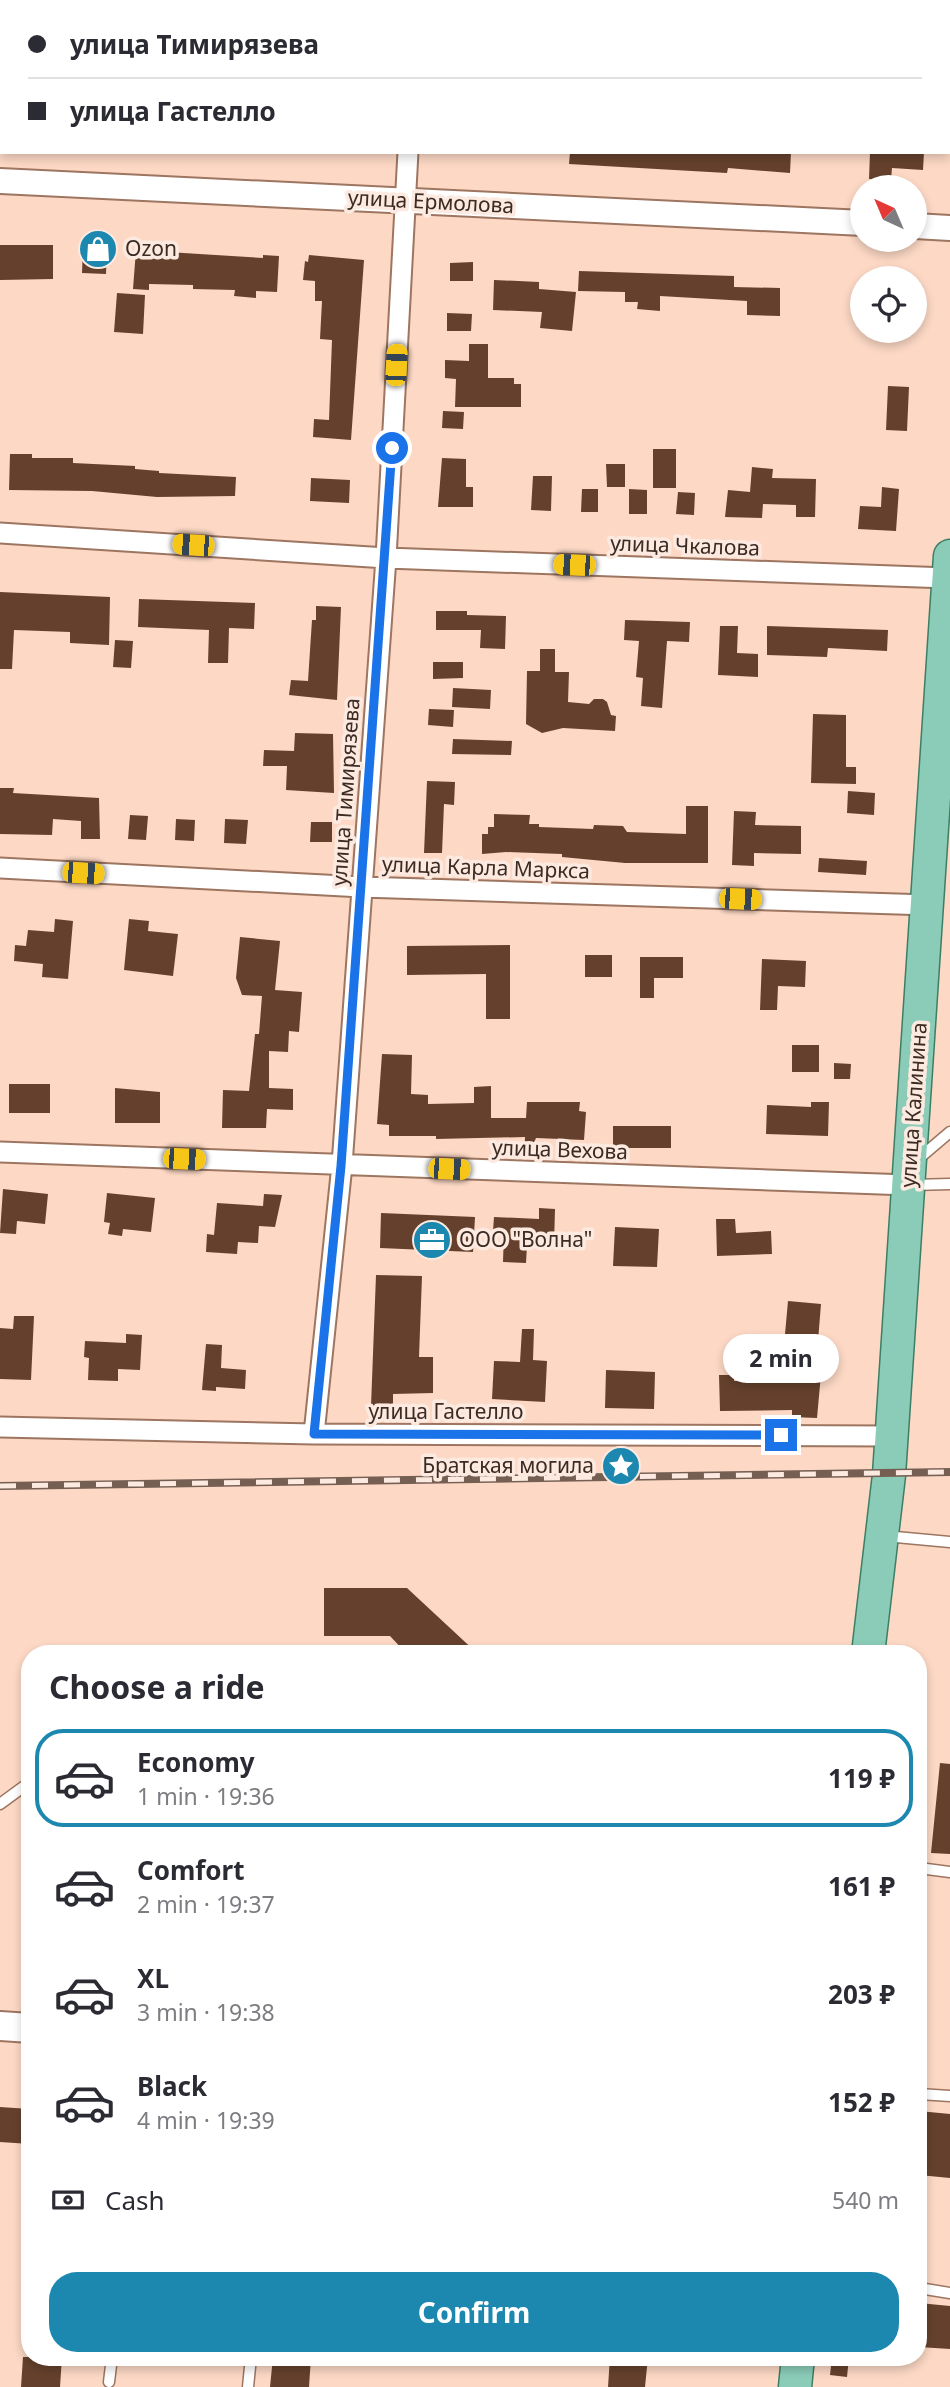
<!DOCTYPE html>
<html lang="en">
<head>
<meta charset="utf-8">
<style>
  :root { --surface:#fff; --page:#f7f7f7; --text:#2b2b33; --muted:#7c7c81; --line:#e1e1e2; --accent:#1c87af }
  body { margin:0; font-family:"Noto Sans",sans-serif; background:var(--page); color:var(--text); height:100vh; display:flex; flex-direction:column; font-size:26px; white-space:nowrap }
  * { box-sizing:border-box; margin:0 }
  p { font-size:23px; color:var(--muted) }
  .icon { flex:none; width:38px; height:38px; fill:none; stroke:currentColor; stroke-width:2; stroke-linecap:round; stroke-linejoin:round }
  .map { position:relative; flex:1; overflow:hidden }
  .panel { position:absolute; left:21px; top:1645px; width:906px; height:721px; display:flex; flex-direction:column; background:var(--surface); border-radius:28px; box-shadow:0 4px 10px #0003 }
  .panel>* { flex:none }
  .top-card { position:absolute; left:0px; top:0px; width:950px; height:154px; box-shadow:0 4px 10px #0003; display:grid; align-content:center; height:154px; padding:0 28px; background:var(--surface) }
  .needle { width:46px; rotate:316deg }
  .fabs { position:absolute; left:850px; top:175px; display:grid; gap:14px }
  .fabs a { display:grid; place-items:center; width:77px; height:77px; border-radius:50%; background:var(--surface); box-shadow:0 4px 10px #0003; font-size:35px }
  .end { position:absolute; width:32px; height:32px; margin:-16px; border:9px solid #1a73e8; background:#fff; box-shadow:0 0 0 4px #fff }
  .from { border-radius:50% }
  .bubble { position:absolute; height:49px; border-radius:24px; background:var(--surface); box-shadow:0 4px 10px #0003; font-size:23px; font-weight:700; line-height:49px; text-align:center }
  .car { position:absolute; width:21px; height:42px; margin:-21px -10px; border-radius:9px; box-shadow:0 0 5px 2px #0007; background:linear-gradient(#f5c518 24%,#345 0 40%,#f5c518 0 76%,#345 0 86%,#f5c518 0) }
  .top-card b { display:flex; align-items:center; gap:24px; height:66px; font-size:26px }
  .top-card b+b { border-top:2px solid var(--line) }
  .top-card i { width:18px; height:18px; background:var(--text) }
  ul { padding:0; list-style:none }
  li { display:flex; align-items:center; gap:21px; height:98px; margin:0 14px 10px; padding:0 14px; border:4px solid transparent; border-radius:28px }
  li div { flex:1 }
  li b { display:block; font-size:26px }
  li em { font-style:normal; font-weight:700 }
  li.active { border-color:var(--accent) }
  li>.icon { width:63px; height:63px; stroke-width:1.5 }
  h2 { padding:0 28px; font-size:32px; line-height:84px }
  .pay { display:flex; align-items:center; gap:18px; height:77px; padding:0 28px; font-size:26px }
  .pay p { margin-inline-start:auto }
  .button { display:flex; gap:14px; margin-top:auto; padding:14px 28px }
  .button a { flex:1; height:80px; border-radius:28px; background:var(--accent); color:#fff; font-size:28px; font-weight:700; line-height:80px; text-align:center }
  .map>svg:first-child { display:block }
</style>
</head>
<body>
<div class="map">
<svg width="950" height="2387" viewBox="0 0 950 2387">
  <rect width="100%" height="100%" fill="#fcd8c5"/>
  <path fill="#65412d" d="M570 152H791L790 173 728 168 727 173 569 164Z
    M870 152H924L923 170 892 168 891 180 869 179Z
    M0 245H53V279L0 280Z
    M83 247 107 248 106 274 82 273Z
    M136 250 263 258V255L279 256 277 292 256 291V298L234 296 235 290 193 289V285L149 284V290L133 289Z
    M309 255 364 260 351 440 313 437 314 419 329 420 332 340 320 339 322 301H315V281L303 280 305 261 308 262Z
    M473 262V281H450V263Z
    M579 271 734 276V287L780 288V316L747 315V301L660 296V311L637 309 638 302H625V292L578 291Z
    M494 280 539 282V289L576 292 572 331 540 328 542 312 493 310Z
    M117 293 145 295 143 334 114 332Z
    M447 313 472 314 471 331H447Z
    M469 344H488V378H514V384H521V407H455L456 379 445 378V360L469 361Z
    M888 386 909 387 907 431 886 430Z
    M443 411 464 412 463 429 442 428Z
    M653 449H676V488H653Z
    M10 454H32V458H73V463L135 466V469L159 471V473L236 477 235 496 157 497 92 491 9 490Z
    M442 458 466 459V487H473V507H438Z
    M606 464H625V487H607Z
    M752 467 773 469 772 478 816 479 815 517H796V505L763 504 762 518 725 517 728 490 750 492Z
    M533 476H552L551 511 531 510Z
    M311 478 350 480 349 503 310 501Z
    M882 487 899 489 896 531 858 529 860 506 881 507Z
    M582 489H598V512H581Z
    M629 489 647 490V514H629Z
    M678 492 695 493 694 515 676 514Z
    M0 592 110 597 109 645 70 643V632L14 630 12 669H0Z
    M139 599 255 603 254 629 229 628 228 663H208L209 630 138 627Z
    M316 606 341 607 337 700 289 695 291 680 308 681 312 620H316Z
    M436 611H467V615L506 616 505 649 480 648 481 630H436Z
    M625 620 690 622 689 642 667 641 662 708 641 706 643 678 636 677 639 641 624 640Z
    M720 626H738L737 653 758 654V677L718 675Z
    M767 626 888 630 887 651 828 648 827 657 767 655Z
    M115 640 133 641 131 668 113 667Z
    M540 649H555V672H569L568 702 589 704 594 699H603L607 702 611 715 616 716 615 731 563 728 542 733 526 724 527 671H540Z
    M433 662H463V678L433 679Z
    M453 688 491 690 490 709 452 707Z
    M429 709 454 710 453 727 428 725Z
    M813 714 846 715V767H856V784L811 783Z
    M295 733 333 734 334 793 286 790 287 766H263L264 750 294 751Z
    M453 739 512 741 511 755 452 754Z
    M427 781 455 782 454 805 444 804 442 853H424Z
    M0 788H14L13 793 99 798 100 839H81V821L53 819 52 835 0 834Z
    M848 791 875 793 874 815 847 813Z
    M686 806H708V863H625L562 857V854L506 852 482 854V834H488V827H494V814L530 815 529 824H539V827L593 829 594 825 623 826 627 832 686 834Z
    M734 811 756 812 755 825 801 826V854L754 853V866L732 865Z
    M130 815 148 816 146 840 128 839Z
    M176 819 195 820 194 841 175 840Z
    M225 819 248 820 246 844 224 843Z
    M311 822H332V842H310Z
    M819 858 867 861 866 875 818 872Z
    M55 919 73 921 68 979 42 977 43 964 14 961 15 945 26 946 28 930 54 932Z
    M129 919 149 921 148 931 178 934 173 976 124 970Z
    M240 937 280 941 275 990 302 992 299 1032 289 1031 288 1052 269 1051V1088L293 1089V1110L267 1109 266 1128H222L223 1090 249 1091 255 1034H259L262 996 242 995 236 978Z
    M510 945V1019H486V974L407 975V946Z
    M585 955H612V977H585Z
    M640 957H683V978H654V998H640Z
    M762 959 806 961 805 987 778 986 777 1010H760Z
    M792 1045H819V1072H792Z
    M382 1054 412 1055 411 1094 428 1095V1104L474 1103V1087L491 1086V1118H526L527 1102H580L579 1111 586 1112 584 1140 536 1138 527 1159H524L525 1137 436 1139V1136H389V1125L377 1124Z
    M834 1063 851 1064 850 1079H834Z
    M9 1084H50V1113H9Z
    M115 1088 160 1092V1123H115Z
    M811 1102H829L828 1136 766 1134 767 1105 811 1107Z
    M613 1126H671V1148H629V1153H613Z
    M3 1189 48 1194 45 1224 17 1221 16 1234 0 1233Z
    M107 1193 155 1198 151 1232 123 1229 122 1236 108 1234 110 1223 104 1222Z
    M264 1194 282 1195 275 1227 259 1226 258 1243 238 1242 237 1254 206 1252 207 1234 214 1235 217 1203 263 1206Z
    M539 1208 555 1209 554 1246 527 1245 526 1263 503 1262 504 1231H493L494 1217 539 1219Z
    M381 1213 475 1217 473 1252 380 1248Z
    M716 1219H735L736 1233 771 1231 772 1254 717 1256Z
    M615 1227 659 1229 657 1267 613 1266Z
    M376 1275 422 1276 419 1357H433V1393L393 1394V1406H371Z
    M788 1301 821 1304 818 1341H824L817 1418 792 1417V1410L720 1411 719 1375H734V1381L787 1380 790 1335 785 1334Z
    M14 1316H34L31 1380 0 1379V1328L13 1329Z
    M522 1329H534L533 1360 547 1361 545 1402 492 1399 494 1361 520 1362Z
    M126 1334 142 1335 140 1370 118 1369V1381L88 1380 89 1358 84 1357 85 1341 126 1343Z
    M206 1344 222 1345 221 1368 246 1370 245 1389 216 1387V1391L202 1390Z
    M606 1370 655 1372 654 1409 605 1408Z
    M324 1588H407L478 1654H407L390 1636H324Z
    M940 1763 950 1764V1854L931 1853Z
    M0 2107 30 2109V2144L0 2142Z
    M919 2111 950 2114V2178L919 2175Z
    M919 2303 950 2306V2349L919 2347Z
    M23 2357H62L60 2387H21Z
    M273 2357H311L309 2387H270Z
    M610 2357H648L645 2387H608Z
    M832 2357H849L847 2377 830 2375Z"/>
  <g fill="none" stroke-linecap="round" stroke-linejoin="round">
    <defs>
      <path id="service" d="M917 1160 950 1132
        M912 1185 950 1184
        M885 1536 950 1542
        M0 1804 30 1782
        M919 1868 950 1872
        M919 2094 950 2096
        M919 2288 950 2293
        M109 2382 112 2357
        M248 2387 251 2357"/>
      <path id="minor" d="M418 2 419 0
        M0 533 386 558 948 578
        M0 868 362 887 929 905
        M0 1152 908 1185
        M0 1427 314 1434 891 1436
        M314 1434 342 1165 386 558 408 152"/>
      <path id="tertiary" d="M0 181 863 223
        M915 226 950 228"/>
      <path id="secondary" d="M0 2026 30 2028"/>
      <path id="primary" d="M868 1654 889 1475 950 556
        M795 2387 798 2357"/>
    </defs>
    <use href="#service" stroke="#9d7560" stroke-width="13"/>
    <use href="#minor" stroke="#9d7560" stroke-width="23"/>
    <use href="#tertiary" stroke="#9d7560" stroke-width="28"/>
    <use href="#secondary" stroke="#9d7560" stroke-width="32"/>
    <use href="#primary" stroke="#3d7e65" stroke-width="35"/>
    <use href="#service" stroke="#fff" stroke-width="10"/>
    <use href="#minor" stroke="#fff" stroke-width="19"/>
    <use href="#tertiary" stroke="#fff" stroke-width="24"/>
    <use href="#secondary" stroke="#fff" stroke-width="28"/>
    <use href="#primary" stroke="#8bccb8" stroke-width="32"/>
    <defs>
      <path id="rail" d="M0 1486 950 1472"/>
    </defs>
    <use href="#rail" stroke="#755f53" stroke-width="8"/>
    <use href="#rail" stroke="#fce9e0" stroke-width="5" stroke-dasharray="16" stroke-linecap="butt"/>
  </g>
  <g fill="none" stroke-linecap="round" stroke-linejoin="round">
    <path stroke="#1a73e8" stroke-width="9" d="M392 448 341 1166 314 1434 781 1435"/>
  </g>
  <defs>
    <symbol id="shop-disc" viewBox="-11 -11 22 22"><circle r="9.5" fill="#1c87af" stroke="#fce9e0"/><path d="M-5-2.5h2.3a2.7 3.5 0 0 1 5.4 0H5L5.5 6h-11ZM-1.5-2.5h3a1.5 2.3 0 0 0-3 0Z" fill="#fff"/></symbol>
    <symbol id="office-disc" viewBox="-11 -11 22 22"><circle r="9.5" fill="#1c87af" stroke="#fce9e0"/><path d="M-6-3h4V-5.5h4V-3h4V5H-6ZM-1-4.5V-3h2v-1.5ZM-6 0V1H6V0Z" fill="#fff"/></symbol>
    <symbol id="sight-disc" viewBox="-11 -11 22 22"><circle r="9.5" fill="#1c87af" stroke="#fce9e0"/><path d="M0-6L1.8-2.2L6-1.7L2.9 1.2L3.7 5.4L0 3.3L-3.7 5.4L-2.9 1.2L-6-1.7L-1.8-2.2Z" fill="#fff"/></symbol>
  </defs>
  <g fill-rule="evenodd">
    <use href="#shop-disc" x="76" y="227" width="44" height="44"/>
    <use href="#office-disc" x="410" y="1218" width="44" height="44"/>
    <use href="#sight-disc" x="599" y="1444" width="44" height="44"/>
  </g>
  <g text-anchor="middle" stroke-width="7" stroke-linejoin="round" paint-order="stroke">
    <g font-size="21" fill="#3c2b22" stroke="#fce9e0">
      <text transform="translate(431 202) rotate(3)" y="7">улица Ермолова</text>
      <text transform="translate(685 546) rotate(2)" y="7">улица Чкалова</text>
      <text transform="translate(346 792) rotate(-86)" y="7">улица Тимирязева</text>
      <text transform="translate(486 868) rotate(2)" y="7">улица Карла Маркса</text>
      <text transform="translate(914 1105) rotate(-86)" y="7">улица Калинина</text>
      <text transform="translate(560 1150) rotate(2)" y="7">улица Вехова</text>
      <text x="446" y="1419">улица Гастелло</text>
    </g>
    <g font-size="21" fill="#3c2b22" stroke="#fce9e0" text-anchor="start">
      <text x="125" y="256">Ozon</text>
      <text x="459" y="1247">ООО "Волна"</text>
      <text x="594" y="1473" text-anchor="end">Братская могила</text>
    </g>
  </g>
</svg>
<div class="fabs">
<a><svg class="needle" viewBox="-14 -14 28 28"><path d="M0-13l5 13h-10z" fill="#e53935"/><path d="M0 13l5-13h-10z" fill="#7c7c81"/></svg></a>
<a><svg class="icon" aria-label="locate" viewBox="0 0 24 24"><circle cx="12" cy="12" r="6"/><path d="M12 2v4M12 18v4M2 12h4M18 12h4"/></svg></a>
</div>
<i class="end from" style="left:392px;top:448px"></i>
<i class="end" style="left:781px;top:1435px"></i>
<div class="bubble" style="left:723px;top:1334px;width:116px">2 min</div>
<i class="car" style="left:396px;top:365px;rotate:3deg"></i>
<i class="car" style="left:193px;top:545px;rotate:274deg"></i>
<i class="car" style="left:574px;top:565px;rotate:272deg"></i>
<i class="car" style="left:83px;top:873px;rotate:93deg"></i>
<i class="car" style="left:740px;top:899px;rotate:92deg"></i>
<i class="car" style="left:184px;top:1159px;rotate:92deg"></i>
<i class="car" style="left:449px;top:1169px;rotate:92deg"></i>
<div class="top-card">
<b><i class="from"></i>улица Тимирязева</b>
<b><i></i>улица Гастелло</b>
</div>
<section class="panel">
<h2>Choose a ride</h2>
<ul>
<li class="active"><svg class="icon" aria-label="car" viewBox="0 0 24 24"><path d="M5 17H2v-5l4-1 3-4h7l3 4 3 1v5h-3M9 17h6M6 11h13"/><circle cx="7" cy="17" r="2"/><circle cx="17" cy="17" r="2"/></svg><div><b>Economy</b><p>1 min · 19:36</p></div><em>119 ₽</em></li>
<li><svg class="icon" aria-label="car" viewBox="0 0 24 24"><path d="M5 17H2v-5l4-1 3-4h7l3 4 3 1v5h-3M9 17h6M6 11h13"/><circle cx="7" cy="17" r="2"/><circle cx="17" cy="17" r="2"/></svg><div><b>Comfort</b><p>2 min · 19:37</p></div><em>161 ₽</em></li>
<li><svg class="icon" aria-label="car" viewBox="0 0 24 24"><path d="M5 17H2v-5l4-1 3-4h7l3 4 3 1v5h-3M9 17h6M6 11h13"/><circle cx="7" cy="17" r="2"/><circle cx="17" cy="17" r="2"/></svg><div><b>XL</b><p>3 min · 19:38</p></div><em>203 ₽</em></li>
<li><svg class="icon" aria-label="car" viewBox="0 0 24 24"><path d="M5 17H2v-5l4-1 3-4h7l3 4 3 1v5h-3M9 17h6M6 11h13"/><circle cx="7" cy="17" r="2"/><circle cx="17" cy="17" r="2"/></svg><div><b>Black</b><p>4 min · 19:39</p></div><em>152 ₽</em></li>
</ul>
<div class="pay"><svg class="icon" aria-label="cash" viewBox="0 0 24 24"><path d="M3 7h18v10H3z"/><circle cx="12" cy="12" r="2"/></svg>Cash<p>540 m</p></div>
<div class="button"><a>Confirm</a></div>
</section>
</div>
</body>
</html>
